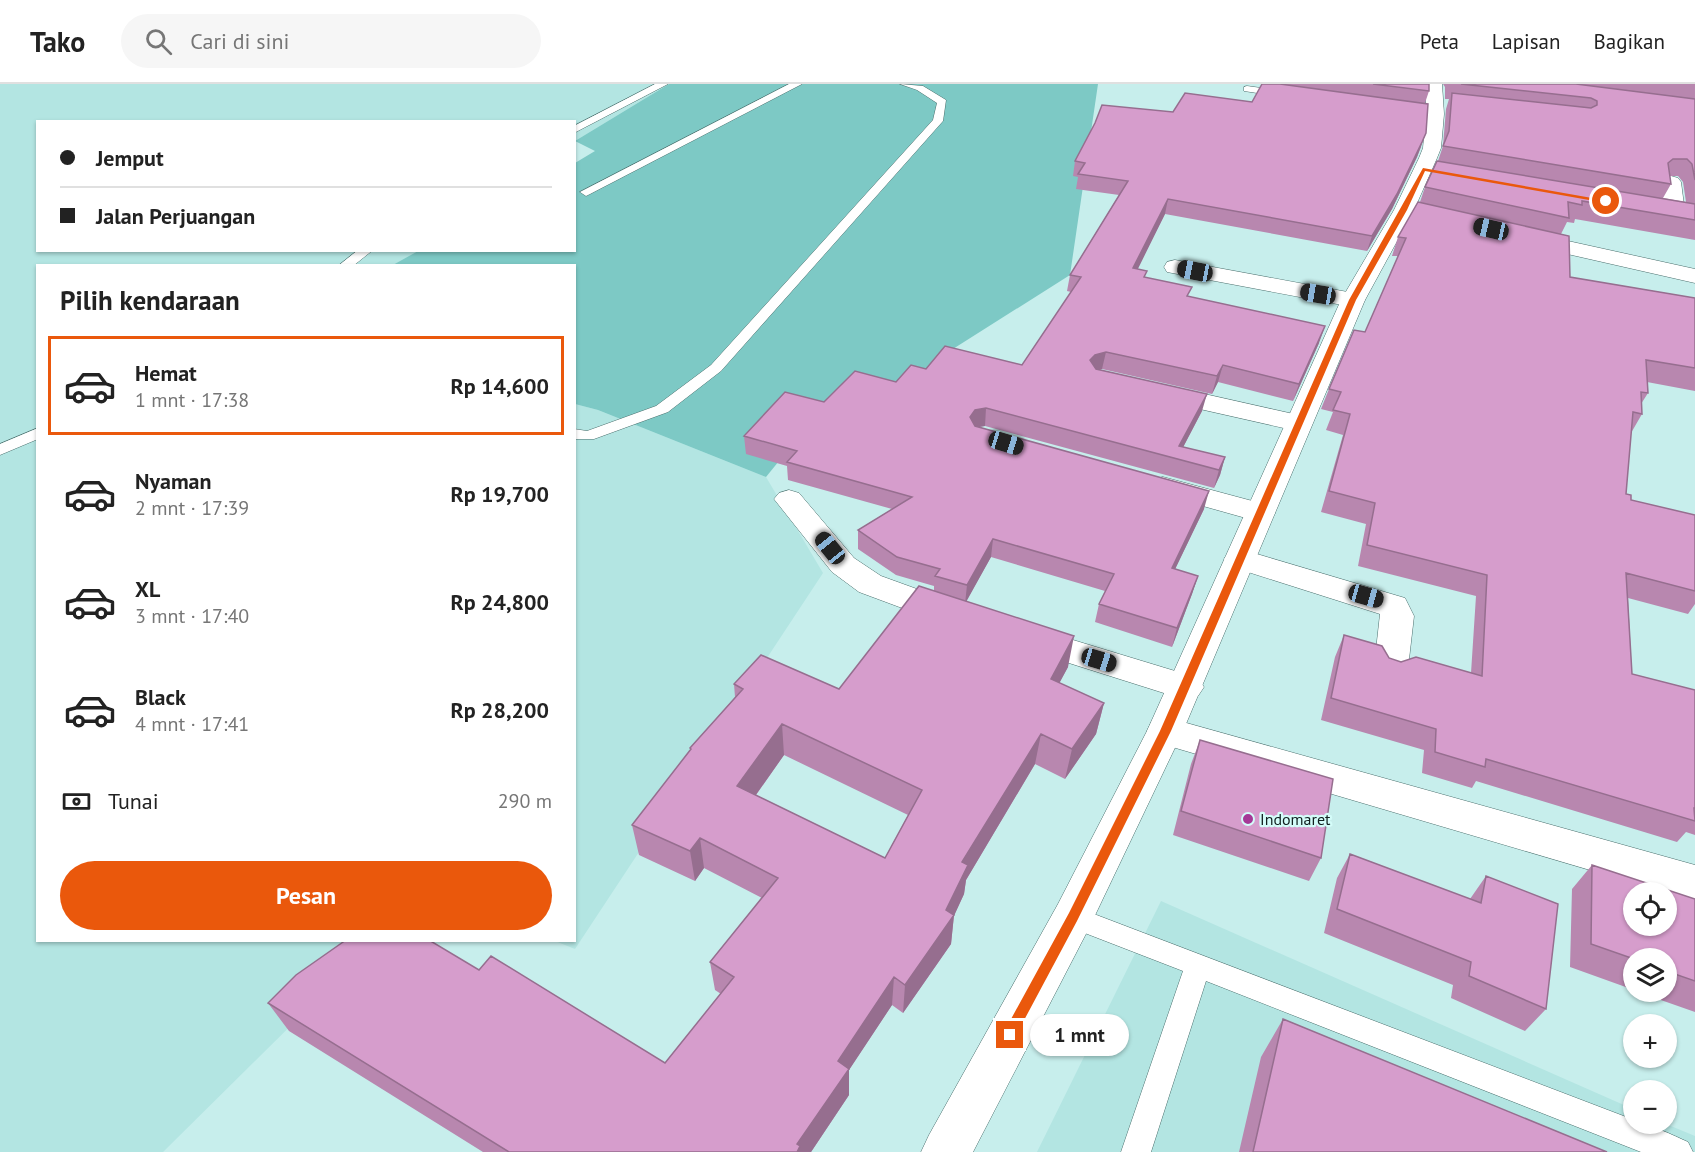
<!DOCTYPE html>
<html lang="id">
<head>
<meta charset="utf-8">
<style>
  :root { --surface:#fff; --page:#f6f6f6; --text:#222; --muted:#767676; --line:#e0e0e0; --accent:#ea580c }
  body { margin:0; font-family:"PT Sans",sans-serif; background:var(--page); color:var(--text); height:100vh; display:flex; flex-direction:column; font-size:22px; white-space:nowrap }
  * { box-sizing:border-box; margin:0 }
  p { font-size:20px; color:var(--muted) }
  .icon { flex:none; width:33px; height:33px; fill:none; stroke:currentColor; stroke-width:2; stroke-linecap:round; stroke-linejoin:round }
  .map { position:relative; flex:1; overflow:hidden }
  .sheet { position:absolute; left:36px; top:180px; width:540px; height:678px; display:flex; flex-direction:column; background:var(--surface); border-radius:0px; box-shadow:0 2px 4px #0004 }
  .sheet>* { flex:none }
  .banner { position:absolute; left:36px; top:36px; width:540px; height:132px; border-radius:0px; box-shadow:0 2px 4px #0004; display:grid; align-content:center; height:132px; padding:0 24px; background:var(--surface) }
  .buttons { position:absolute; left:1623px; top:798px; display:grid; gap:12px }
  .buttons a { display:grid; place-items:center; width:54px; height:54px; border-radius:50%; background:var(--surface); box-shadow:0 2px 4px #0004; font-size:30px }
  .end { position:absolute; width:27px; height:27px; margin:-14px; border:8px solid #ea580c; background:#fff; box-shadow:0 0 0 3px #fff }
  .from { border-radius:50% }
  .bubble { position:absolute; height:42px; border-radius:21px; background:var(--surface); box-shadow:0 2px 4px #0004; font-size:20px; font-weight:800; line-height:42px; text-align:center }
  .car { position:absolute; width:18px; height:36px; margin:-18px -9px; border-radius:8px; box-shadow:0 0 4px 2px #0007; background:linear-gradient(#222 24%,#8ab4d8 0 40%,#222 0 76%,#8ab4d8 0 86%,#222 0) }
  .banner b { display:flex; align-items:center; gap:21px; height:57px; font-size:22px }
  .banner b+b { border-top:2px solid var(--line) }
  .banner i { width:15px; height:15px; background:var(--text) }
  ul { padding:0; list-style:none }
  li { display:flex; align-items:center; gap:18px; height:99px; margin:0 12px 9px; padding:0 12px; border:3px solid transparent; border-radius:0px }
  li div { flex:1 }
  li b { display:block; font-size:22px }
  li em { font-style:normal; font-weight:800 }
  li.selected { border-color:var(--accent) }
  li>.icon { width:54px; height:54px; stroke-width:1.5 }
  h2 { padding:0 24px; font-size:27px; line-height:72px }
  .pay { display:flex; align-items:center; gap:15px; height:66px; padding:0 24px; font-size:22px }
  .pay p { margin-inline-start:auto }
  .action { display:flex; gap:12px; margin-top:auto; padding:12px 24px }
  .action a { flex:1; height:69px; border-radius:36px; background:var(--accent); color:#fff; font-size:24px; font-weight:800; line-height:69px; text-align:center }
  header { display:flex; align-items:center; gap:36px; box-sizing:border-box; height:84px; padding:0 30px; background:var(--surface); border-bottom:2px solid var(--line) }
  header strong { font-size:28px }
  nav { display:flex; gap:33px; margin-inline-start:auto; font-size:21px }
  .search { width:420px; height:54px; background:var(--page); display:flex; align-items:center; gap:15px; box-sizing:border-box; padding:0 21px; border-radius:33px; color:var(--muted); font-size:22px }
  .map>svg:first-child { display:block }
</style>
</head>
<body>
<header>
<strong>Tako</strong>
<div class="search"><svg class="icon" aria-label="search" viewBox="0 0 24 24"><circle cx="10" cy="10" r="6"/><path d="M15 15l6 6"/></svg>Cari di sini</div>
<nav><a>Peta</a><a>Lapisan</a><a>Bagikan</a></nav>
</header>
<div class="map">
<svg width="1695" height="1068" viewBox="0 0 1695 1068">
  <rect width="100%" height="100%" fill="#c7eeec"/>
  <path fill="#b3e5e2" d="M0 0H669L575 57 574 38H38V166L418 167 391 182H38V856L396 857 338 895 163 1068H0Z
    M575 320 598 326 766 393 823 489 575 865 555 857 574 856Z
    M1161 817 1633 1025 1634 1040H1666L1695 1052V1068H1037Z"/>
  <path fill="#7dc9c5" d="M669 0H1098L1070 191 945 270 892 340 818 329 766 393 598 326 575 320 574 182H391L418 167 574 166 575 79 595 67 575 57Z"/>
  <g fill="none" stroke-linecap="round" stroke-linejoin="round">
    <defs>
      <path id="service" d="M655 0H668L574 49V42Z
        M789 0H802L590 110 586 112 580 108Z
        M900 0 923 2 946 16 943 37 721 287 668 328 594 355H574V345L587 347 656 322 711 281 933 36 937 19 917 6Z
        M1247 2 1283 7 1288 10 1283 13 1244 7V3Z
        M358 166H373L353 182H338Z
        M38 344V355L0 371V360Z
        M1073 822 1634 1036V1040C1652 1040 1672 1051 1688 1058L1693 1068H1641L1206 897 1151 1068H1121L1183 887 1064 841 1061 833 1064 825Z"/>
      <path id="minor" d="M1671 92 1678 94 1681 98 1685 129 1682 133 1675 135 1668 133 1665 129 1661 98 1664 94Z
        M1527 148 1695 185V199L1519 159 1516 154 1519 149Z
        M1175 176 1353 209 1361 211 1365 216 1361 221 1353 223 1167 188 1164 183 1167 178Z
        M1160 300 1307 333 1311 339 1307 345 1297 347 1151 314 1147 308 1151 302Z
        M1163 393 1271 422 1275 429 1271 436 1260 438 1153 408 1149 402 1153 396Z
        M789 406 799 409 854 474 881 492 961 521 965 529 961 537 949 540 937 537 859 508 832 488 774 415 779 409Z
        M1240 465 1405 514 1414 532 1408 584 1403 593 1391 597 1379 593 1374 584 1380 530 1229 482 1224 475 1229 468Z
        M1027 542 1198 594 1204 603 1198 612 1186 616 1015 562 1010 554 1015 546Z
        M1165 633 1695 781V817L1152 657 1147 647 1152 637Z"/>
      <path id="tertiary" d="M1426 0H1442L1444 30 1441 64 1437 74 1414 126 1365 216 1183 647 1088 846 973 1068H921L929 1051 1058 820 1147 647 1341 216 1394 126 1419 74 1423 64 1426 30Z"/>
    </defs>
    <use href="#service" stroke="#4b6f6d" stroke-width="1"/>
    <use href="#minor" stroke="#4b6f6d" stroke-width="1"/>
    <use href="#tertiary" stroke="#4b6f6d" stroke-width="1"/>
    <use href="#service" fill="#fff" fill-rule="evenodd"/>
    <use href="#minor" fill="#fff" fill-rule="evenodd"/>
    <use href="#tertiary" fill="#fff" fill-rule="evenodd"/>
  </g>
  <path fill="#b887af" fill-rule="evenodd" d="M1262 0H1429V7L1425 19 1421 63 1417 73 1392 125 1367 167 1165 130 1137 185 1146 194 1190 213 1319 259 1293 317 1218 298 1212 310 1102 285 1099 286 1202 327 1183 363 1225 373 1220 391 1214 404 985 342 977 343 1204 425 1175 485 1198 492 1192 510 1172 563 1095 538 1099 520 1105 507 991 473 966 517 1068 583 1059 599 1104 619 1096 650 1065 695 1035 680 966 796 964 810 954 831 951 860 903 929 892 921 849 986V1011L811 1068H483L289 947 268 919 479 886 665 979 721 910 715 906 710 878 762 814 704 784 695 797 639 771 632 741 690 667V664L735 613 734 600 839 605 934 507V502L896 491 858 465V446L892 425 788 396 787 382 746 370 744 352 824 318 896 298 926 285 1022 281 1071 208 1067 207 1070 191 1119 111 1076 105 1078 93 1073 92 1075 77 1173 28 1252 18ZM784 671 908 731 885 774 756 711Z
    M1443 0H1695V156L1575 135 1574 139 1567 138 1561 150 1570 193 1695 214V307L1647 298 1648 309 1641 320 1642 330 1631 349 1626 410 1631 416 1695 431V520L1688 530 1628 514 1632 590 1695 606V751L1686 748 1677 758 1476 697 1472 704 1422 689 1424 666 1321 636 1335 573 1344 551 1389 574 1401 578 1471 589 1476 512 1358 482 1366 440 1321 428 1343 351 1326 346 1333 328 1321 325 1329 305 1365 248 1398 172H1392L1398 153 1420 118 1425 103 1438 77 1443 62 1446 25 1449 15H1445V3ZM1670 92H1678L1683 98 1686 118 1663 114 1671 100Z
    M1200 656 1321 774 1309 797 1173 751 1191 680Z
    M1350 770 1470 815 1486 792 1546 925 1525 947 1451 914 1453 901 1324 849 1337 794Z
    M1592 781 1695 815V928L1638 908H1666V874H1634V906L1570 883 1572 805Z
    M1283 935 1607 1068H1239L1261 973Z"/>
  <path fill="#966e8f" d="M1426 49 1417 73 1392 125 1367 167 1372 152Z
    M1168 115 1165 130 1130 201 1133 184Z
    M1325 242 1319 259 1293 317 1299 300Z
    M1106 268 1102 285 1092 288 1090 276 1095 271Z
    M1223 281 1218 298 1212 310 1217 292Z
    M1207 310 1202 327 1177 375 1179 362Z
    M986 324 985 342 974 344 970 333 975 326Z
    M1225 373 1220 391 1214 404 1219 386Z
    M1209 407 1204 425 1167 502 1172 484Z
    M993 455 991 473 965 520 967 501Z
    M1198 492 1192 510 1172 563 1177 544Z
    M1074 552 1068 583 1045 626 1051 595Z
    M1104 619 1096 650 1065 695 1072 665Z
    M782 640 784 671 741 732 737 702Z
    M1041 650 1035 680 966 796 964 810 954 832V831L951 860 903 929 905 901 946 826 962 778Z
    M700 754 704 784 695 797 690 767Z
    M894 893 892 921 849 986V1011L811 1068H797V1060L838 977Z"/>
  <path fill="#d69dcc" stroke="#966e8f" stroke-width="1.5" fill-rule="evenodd" d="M1262 0H1280L1428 20 1426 49 1422 58 1397 110 1372 152 1168 115 1133 184 1147 187 1144 193 1192 203 1187 212 1325 242 1299 300 1223 281 1217 292 1106 268 1095 271 1090 276 1096 285 1207 310 1179 362 1225 373 1219 386 986 324 975 326 970 333 975 342 1209 407 1172 484 1198 492 1177 544 1099 520 1114 490 993 455 967 501 935 492 940 485 897 473 858 446 912 413 787 378 797 367 744 352 785 308 824 318 855 287 896 298 911 281 926 285 945 262 1022 281 1081 193 1070 191 1128 97 1078 90 1085 79 1075 77 1095 39 1102 21 1173 28 1185 9 1252 18Z
    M1373 0H1429V7Z
    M1461 0H1576L1695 15V96L1692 80 1687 75H1673L1668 79 1671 100 1443 62 1449 47 1452 9 1591 24 1597 21V17L1591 14Z
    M1437 77 1695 120V136L1582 117V121L1568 118 1569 134 1425 103Z
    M1418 118 1569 152 1570 193 1695 214V284L1646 276 1648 309 1641 308 1642 330 1633 328 1626 410 1631 411V416L1695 431V507L1626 489 1632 590 1695 606V724H1694L1695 737 1486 675 1485 683 1435 668 1436 645 1331 614 1344 551 1382 562 1389 574 1401 578 1416 573 1482 592 1487 491 1367 461 1375 419 1329 407 1350 330 1333 326 1341 308 1329 305 1354 246 1365 248 1406 154 1398 153Z
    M919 502 1074 552 1051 595 1104 619 1072 665 1041 650 962 778 968 781 946 826 954 831 905 901 894 893 838 977 849 985 797 1060 800 1062 797 1068H509L268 919 296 891 346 856H429L479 886 491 872 665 979 734 893 710 878 778 794 700 754 690 767 632 741 691 665 690 664 743 605 734 600 761 571 839 605ZM782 640 922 706 885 774 737 702Z
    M1200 656 1333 695 1321 774 1181 727Z
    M1350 770 1481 819 1486 792 1558 820 1546 925 1469 892 1471 878 1337 825Z
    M1592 781 1695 815V897L1666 887V874L1634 875 1591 860ZM1634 808H1666V842H1634Z
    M1283 935 1607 1068H1253Z"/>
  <path fill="#ea580c" d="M1423 84 1609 117 1606 119 1425 87 1407 126 1356 216 1171 647 1077 837 1014 955 1010 957 1005 955 1003 951 1005 946 1069 829 1160 647 1349 216Z"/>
  <circle fill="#a53897" stroke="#d4fcf9" stroke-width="2" cx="1248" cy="735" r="6"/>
  <g text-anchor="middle" stroke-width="4.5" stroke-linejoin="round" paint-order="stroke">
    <g font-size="16" fill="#11201f" stroke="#d4fcf9" text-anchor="start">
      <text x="1260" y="741">Indomaret</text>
    </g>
  </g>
</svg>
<div class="buttons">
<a><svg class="icon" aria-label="locate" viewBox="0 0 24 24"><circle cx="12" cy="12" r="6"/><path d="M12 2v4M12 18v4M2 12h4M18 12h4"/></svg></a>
<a><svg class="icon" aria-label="layers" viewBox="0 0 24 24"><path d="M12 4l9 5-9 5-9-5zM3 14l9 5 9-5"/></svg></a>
<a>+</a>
<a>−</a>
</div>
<i class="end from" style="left:1606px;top:117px"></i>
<i class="end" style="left:1010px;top:951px"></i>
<div class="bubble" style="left:1030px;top:930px;width:99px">1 mnt</div>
<i class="car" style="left:1491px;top:145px;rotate:283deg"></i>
<i class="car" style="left:1195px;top:187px;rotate:281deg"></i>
<i class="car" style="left:1318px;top:210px;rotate:280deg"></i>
<i class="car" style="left:1006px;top:359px;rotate:107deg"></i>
<i class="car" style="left:830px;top:464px;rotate:321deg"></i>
<i class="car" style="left:1366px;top:512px;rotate:106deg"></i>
<i class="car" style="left:1099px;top:576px;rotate:107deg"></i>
<div class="banner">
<b><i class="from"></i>Jemput</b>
<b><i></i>Jalan Perjuangan</b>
</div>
<section class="sheet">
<h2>Pilih kendaraan</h2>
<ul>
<li class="selected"><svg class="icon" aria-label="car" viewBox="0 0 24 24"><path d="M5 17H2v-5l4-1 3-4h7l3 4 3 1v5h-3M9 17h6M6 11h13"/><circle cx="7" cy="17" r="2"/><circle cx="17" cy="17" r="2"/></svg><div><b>Hemat</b><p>1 mnt · 17:38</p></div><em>Rp 14,600</em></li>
<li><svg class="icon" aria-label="car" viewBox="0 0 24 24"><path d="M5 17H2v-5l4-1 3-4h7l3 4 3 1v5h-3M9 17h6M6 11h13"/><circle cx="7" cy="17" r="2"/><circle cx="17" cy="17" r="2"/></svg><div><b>Nyaman</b><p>2 mnt · 17:39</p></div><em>Rp 19,700</em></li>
<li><svg class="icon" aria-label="car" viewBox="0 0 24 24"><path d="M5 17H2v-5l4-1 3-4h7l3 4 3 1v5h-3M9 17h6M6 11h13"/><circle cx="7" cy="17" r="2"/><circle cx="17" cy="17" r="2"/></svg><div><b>XL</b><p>3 mnt · 17:40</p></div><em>Rp 24,800</em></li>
<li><svg class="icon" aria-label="car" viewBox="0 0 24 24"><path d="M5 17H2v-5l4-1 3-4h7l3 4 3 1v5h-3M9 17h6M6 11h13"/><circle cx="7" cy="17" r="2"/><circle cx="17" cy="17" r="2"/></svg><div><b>Black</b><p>4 mnt · 17:41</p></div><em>Rp 28,200</em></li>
</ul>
<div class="pay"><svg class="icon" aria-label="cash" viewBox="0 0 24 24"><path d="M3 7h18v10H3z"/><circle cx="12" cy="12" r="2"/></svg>Tunai<p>290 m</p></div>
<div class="action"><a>Pesan</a></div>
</section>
</div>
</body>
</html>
